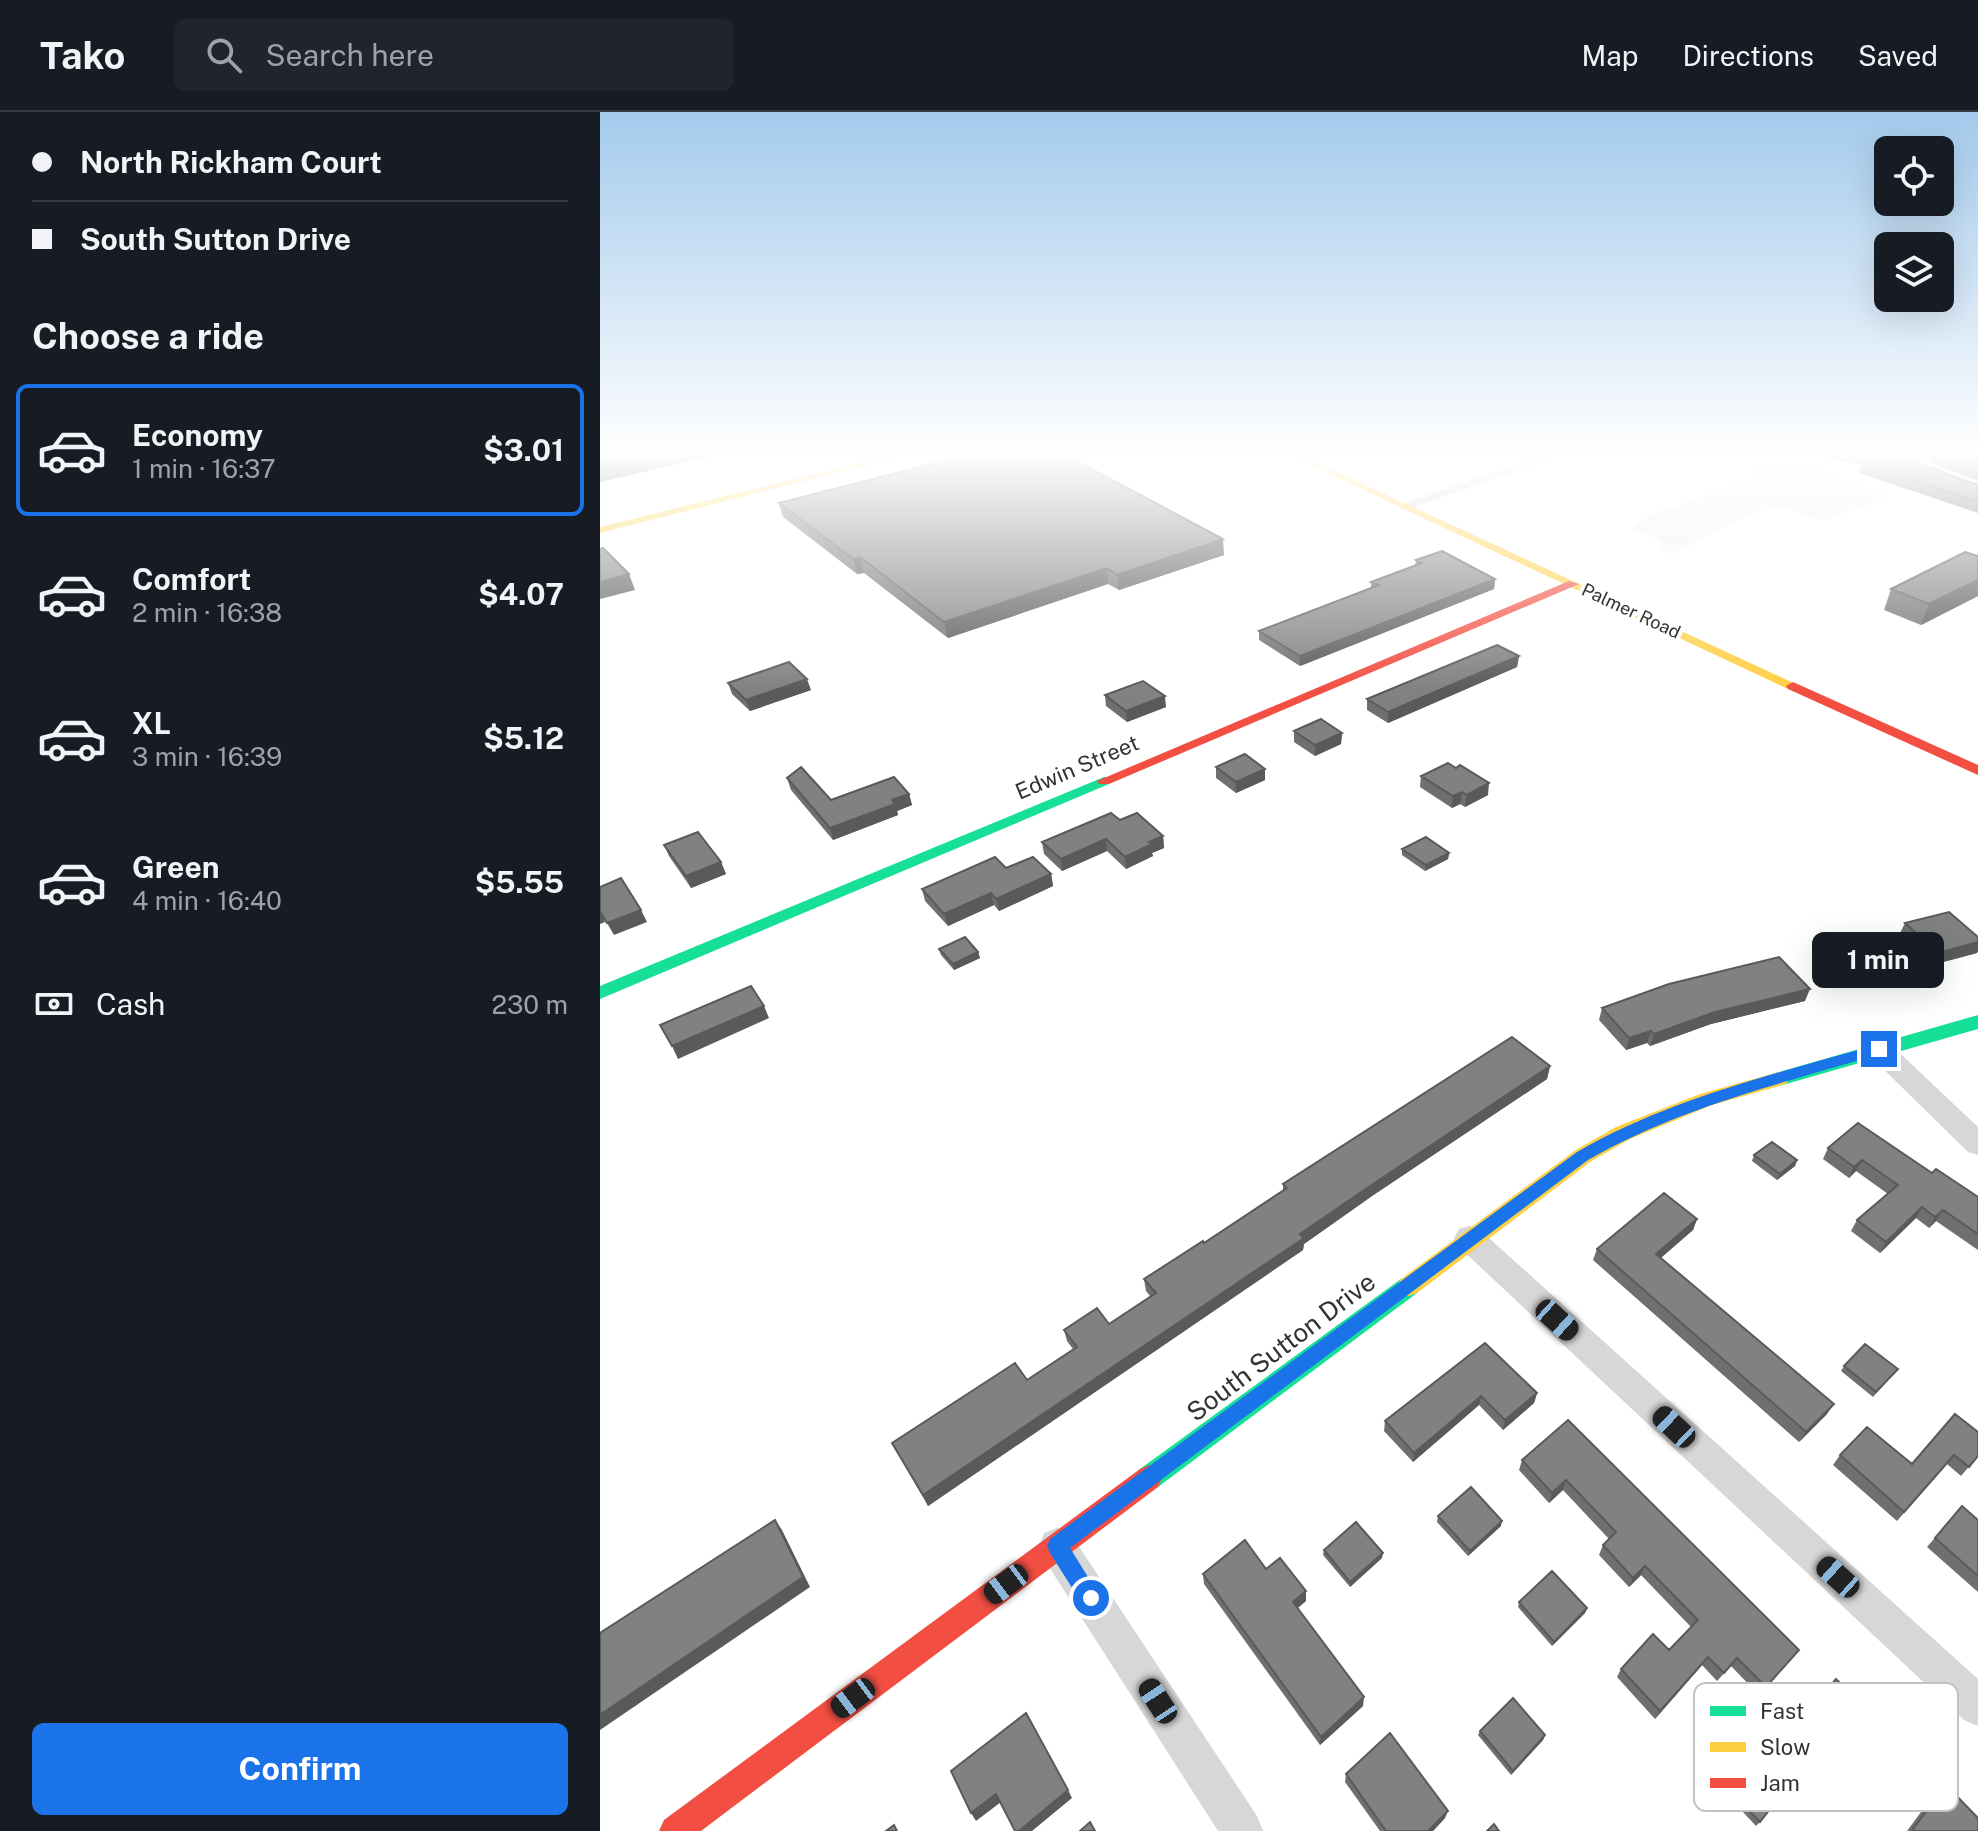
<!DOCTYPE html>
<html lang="en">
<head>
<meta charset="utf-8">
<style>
  :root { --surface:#171b24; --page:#20242c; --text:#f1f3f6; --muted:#9ea1a6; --line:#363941; --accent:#1a73e8 }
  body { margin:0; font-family:"Public Sans",sans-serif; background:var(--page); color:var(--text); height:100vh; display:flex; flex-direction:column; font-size:30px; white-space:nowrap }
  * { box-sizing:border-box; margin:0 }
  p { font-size:26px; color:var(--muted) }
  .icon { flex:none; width:44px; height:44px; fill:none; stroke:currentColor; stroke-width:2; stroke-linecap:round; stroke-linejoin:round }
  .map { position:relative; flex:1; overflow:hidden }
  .details { display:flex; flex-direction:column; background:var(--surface); width:600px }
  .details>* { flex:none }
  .guide { display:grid; align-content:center; height:176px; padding:0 32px; background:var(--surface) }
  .tools { position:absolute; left:1274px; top:24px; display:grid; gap:16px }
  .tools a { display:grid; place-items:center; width:80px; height:80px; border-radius:12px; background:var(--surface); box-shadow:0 8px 32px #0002; font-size:40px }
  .end { position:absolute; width:36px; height:36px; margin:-18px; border:10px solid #1a73e8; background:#fff; box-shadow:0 0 0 4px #fff }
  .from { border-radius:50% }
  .bubble { position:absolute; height:56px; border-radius:12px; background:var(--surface); box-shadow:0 8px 32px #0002; font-size:26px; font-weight:700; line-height:56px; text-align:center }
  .car { position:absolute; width:24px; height:48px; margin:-24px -12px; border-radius:10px; box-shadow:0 0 6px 2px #0007; background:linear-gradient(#222 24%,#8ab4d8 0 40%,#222 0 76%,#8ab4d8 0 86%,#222 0) }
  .guide b { display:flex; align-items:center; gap:28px; height:76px; font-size:30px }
  .guide b+b { border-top:2px solid var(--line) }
  .guide i { width:20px; height:20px; background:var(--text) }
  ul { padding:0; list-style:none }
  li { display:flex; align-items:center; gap:24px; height:132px; margin:0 16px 12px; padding:0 16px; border:4px solid transparent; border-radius:12px }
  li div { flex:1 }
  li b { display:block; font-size:30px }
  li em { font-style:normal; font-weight:700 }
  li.on { border-color:var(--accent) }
  li>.icon { width:72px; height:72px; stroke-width:1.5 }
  h2 { padding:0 32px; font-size:36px; line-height:96px }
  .pay { display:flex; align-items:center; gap:20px; height:88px; padding:0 32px; font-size:30px }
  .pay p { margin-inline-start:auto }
  .cta { display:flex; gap:16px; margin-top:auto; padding:16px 32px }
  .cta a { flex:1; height:92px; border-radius:12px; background:var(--accent); color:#fff; font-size:32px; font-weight:700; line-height:92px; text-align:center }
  header { display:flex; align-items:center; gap:48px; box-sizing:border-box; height:112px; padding:0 40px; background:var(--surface); border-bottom:2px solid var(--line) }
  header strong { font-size:38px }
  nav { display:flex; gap:44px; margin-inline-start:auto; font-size:28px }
  .search { width:560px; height:72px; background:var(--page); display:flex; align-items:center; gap:20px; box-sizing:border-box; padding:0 28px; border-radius:12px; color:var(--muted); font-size:30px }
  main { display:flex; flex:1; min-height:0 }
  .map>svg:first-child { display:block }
</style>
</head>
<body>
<header>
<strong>Tako</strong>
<div class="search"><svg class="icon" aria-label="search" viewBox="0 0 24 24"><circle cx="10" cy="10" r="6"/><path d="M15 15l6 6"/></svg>Search here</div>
<nav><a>Map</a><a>Directions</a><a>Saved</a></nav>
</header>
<main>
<section class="details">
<div class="guide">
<b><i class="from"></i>North Rickham Court</b>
<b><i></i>South Sutton Drive</b>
</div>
<h2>Choose a ride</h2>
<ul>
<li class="on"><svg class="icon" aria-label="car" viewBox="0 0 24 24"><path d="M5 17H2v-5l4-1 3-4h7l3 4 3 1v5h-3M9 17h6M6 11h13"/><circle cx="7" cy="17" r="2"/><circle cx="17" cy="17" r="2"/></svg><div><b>Economy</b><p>1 min · 16:37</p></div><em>$3.01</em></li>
<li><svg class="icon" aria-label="car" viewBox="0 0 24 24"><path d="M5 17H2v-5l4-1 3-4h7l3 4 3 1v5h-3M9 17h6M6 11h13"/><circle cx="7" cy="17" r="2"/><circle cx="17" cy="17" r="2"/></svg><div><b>Comfort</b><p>2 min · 16:38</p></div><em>$4.07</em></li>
<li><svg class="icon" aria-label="car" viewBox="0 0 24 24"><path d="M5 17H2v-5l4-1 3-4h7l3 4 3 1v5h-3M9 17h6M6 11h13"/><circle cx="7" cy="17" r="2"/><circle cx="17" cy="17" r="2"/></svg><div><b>XL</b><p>3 min · 16:39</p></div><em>$5.12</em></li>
<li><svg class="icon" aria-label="car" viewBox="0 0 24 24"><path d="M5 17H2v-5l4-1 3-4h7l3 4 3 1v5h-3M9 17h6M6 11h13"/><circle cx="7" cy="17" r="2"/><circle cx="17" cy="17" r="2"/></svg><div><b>Green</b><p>4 min · 16:40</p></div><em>$5.55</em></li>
</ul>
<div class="pay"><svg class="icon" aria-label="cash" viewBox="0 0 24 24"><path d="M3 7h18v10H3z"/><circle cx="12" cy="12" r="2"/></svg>Cash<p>230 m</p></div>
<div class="cta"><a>Confirm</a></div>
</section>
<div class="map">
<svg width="1378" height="1719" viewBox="0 0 1378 1719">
  <rect width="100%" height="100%" fill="#fff"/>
  <path fill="#f1f5ed" d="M1192 346 1289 385 1222 409 1176 393 1123 415 1073 442 1058 436 1063 430 1034 417 1035 412 1048 404 1159 364 1156 357Z"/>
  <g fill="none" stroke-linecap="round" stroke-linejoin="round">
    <path fill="#d7d7d7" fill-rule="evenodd" d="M955 339H973L809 397 804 398 797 394Z
      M1326 339H1342L1325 349V352L1378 372V381L1313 357V344Z
      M1279 928 1288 930 1378 1015V1043L1368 1040 1270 944 1266 937 1270 930Z
      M869 1114 879 1117 1378 1567V1614L1364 1608 859 1135 854 1126 859 1117Z
      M457 1416 470 1421 657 1704 663 1719H618L444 1447 439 1434 444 1421Z"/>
    <path fill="#16e098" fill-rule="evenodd" d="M504 665 509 666V672L0 887V874Z
      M1378 903V917L1179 974 1172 972 1169 967 1172 962 1179 960Z
      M809 1164 817 1167 821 1174 817 1181 558 1375 549 1379 540 1375 536 1366 540 1357 801 1167Z"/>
    <path fill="#ffcf43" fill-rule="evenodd" d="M307 339H322L0 421V415Z
      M680 339H692L1200 574 1193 578 1188 577Z
      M1179 960 1186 962 1189 967 1186 972 1112 993 1030 1027 990 1050 817 1181 809 1184 801 1181 797 1174 801 1167 976 1038 1016 1015 1100 982Z"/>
    <path fill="#f24e42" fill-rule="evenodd" d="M969 469 979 472 509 672H499L497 669Z
      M1193 570 1378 653V663L1188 577 1186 574Z
      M549 1353 558 1357 562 1366 558 1375 101 1719H59L64 1708 540 1357Z"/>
  </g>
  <path fill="#6f6f6f" d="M878 339H905L890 344Z
    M1230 339H1319L1314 341 1315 350 1378 373V401L1259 361 1262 353 1228 347Z
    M1378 339V369L1329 350 1332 341Z
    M477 349 624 443 519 478 508 472 348 526 264 461 257 462 183 405 179 391Z
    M1378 444V484L1321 513 1284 498 1291 477Z
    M816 448 895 467 894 477 700 554 659 528V519L771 476V470L815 454Z
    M919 544 917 555 788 611 767 598V587Z
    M128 571 211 578 150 599 132 582Z
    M505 583 566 595 527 610 506 594Z
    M694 619 742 621 741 632 715 644 694 630Z
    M616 655 665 657V668L636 681 616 666Z
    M856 656 888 683 865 695 860 692 852 696 820 675 821 664Z
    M187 666 231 688 309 682 312 693 297 699 298 703 233 728 191 678Z
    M520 708 563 724 564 736 552 741 553 744 526 757 507 739 462 759 444 742 442 730Z
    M64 733 121 750 126 762 91 776 69 744Z
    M802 737 849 741 848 747 825 759 802 743Z
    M406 756 451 762 453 774 399 799 394 793 348 814 325 789 322 777Z
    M1305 811 1378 825V839L1377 841 1332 853 1299 823Z
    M339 837 378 840 380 846 354 858 341 843Z
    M1205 889 1111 912 1050 934 1047 931 1026 938 999 908 1002 896Z
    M950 954 947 967 772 1084 704 1132 703 1138 328 1394 292 1331 427 1268 473 1237 467 1229 464 1218 509 1212 550 1184 546 1179 544 1167 604 1131 683 1079V1072Z
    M1228 1036 1332 1061 1378 1085V1138L1336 1109 1329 1116 1316 1106 1280 1141 1251 1119 1257 1108 1288 1082 1256 1059 1249 1066 1223 1047Z
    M1154 1043 1197 1048 1195 1054 1177 1068 1152 1049Z
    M1097 1107 1093 1118 1061 1146 1227 1302 1199 1330 993 1148 997 1137Z
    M885 1231 937 1281 934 1291 903 1318 879 1293 813 1350 784 1319 785 1309Z
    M1244 1254 1298 1257 1273 1285 1241 1259Z
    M968 1308 1199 1538 1159 1583 1131 1554 1117 1569 1102 1553 1055 1607 1017 1565 1021 1557 1069 1538 1091 1515 1041 1463 1029 1475 999 1443 1003 1433 1009 1427 963 1378 949 1391 919 1358 922 1348Z
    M1378 1320V1344L1361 1364 1347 1352 1297 1409 1233 1353 1240 1343 1312 1352Z
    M1362 1394 1378 1408V1480L1327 1435Z
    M838 1404 901 1414 868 1444 837 1410Z
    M724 1438 782 1446 750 1475 723 1443Z
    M666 1457 706 1489 697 1496 763 1594 720 1633 604 1472 603 1462Z
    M919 1490 987 1496 985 1501 952 1534 918 1495Z
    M1236 1567 1277 1682 1268 1690 1195 1614Z
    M880 1619 945 1623 943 1628 911 1663 878 1623Z
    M1148 1625 1160 1710 1156 1714 1113 1668Z
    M746 1662 845 1706 833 1719H780L745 1670Z
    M1346 1673 1378 1719H1307L1335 1681Z"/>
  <path fill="#5a5a5a" d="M71 339H135L0 370V355Z
    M890 339H905L890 344Z
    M623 427 624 443 519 478 517 463Z
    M260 445 264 461 257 462 253 447Z
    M507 456 508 472 348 526 344 510Z
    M29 462 35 478 0 487V470Z
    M895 467 894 477 700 554V544Z
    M1378 468V484L1321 513 1329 492Z
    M919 544 917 555 788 611V600Z
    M207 567 211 578 150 599 146 588Z
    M565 584 566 595 527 610 526 599Z
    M742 621 741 632 715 644V633Z
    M665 657V668L636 681V670Z
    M889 671 888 683 865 695 867 683Z
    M862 680 860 692 852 696 853 684Z
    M309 682 312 693 297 699 298 703 233 728 230 716Z
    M563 724 564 736 552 741 553 744 526 757 525 745 549 730Z
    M506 727 507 739 462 759 461 747Z
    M849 741 848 747 825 759 826 753Z
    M121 750 126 762 91 776 86 764Z
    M451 762 453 774 399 799 396 787Z
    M391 781 394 793 348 814 344 802Z
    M41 798 47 810 14 823 7 811Z
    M0 799 5 810 0 812Z
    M1378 830V839L1377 841 1332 853 1338 841Z
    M378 840 380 846 354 858 353 852Z
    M1210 877 1205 889 1111 912 1050 934 1054 922 1115 900Z
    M164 894 169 906 78 947 72 934Z
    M1051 919 1047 931 1026 938 1029 926Z
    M950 954 947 967 772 1084 704 1132 703 1138 328 1394 323 1383 773 1072Z
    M1197 1048 1195 1054 1177 1068 1180 1062Z
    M1262 1048 1256 1059 1249 1066 1254 1055Z
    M1322 1095 1316 1106 1280 1141 1286 1130Z
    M1343 1098 1336 1109 1329 1116 1335 1105Z
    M1097 1107 1093 1118 1052 1153 1056 1142Z
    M937 1281 934 1291 903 1318 905 1308Z
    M881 1284 879 1293 813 1350 814 1341Z
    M1234 1292 1227 1302 1199 1330 1206 1320Z
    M966 1368 963 1378 949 1391 952 1381Z
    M175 1408 182 1418 210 1475 0 1618V1603Z
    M902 1409 901 1414 868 1444 870 1439Z
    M783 1441 782 1446 750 1475V1470Z
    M1045 1454 1041 1463 1029 1475 1033 1466Z
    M706 1479V1489L693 1500V1490Z
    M987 1496 985 1501 952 1534 954 1530Z
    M1108 1545 1102 1553 1055 1607 1060 1599Z
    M764 1585 763 1594 720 1633 721 1625Z
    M945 1623 943 1628 911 1663 913 1659Z
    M468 1678 472 1686 432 1719H419Z
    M396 1682 401 1690 376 1709 371 1701Z
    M848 1699 845 1706 833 1719H828Z"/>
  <path fill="#818181" stroke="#5a5a5a" stroke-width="2" d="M0 339H71L0 355Z
    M383 339H466L476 344 471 346 623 427 517 463 507 456 344 510 260 445 253 447 179 391Z
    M1237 339H1314L1315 350 1378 373V390L1262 351 1276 346Z
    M1336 339H1378V344L1376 345 1378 346V358L1332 341Z
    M3 436 29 462 0 470V437Z
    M842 439 895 467 700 544 659 519 779 473 771 470 822 451 816 448Z
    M1365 440 1378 444V468L1329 492 1291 477Z
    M897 533 919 544 788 600 767 587Z
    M189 550 207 567 146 588 128 571Z
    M543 569 565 584 526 599 505 583Z
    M721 607 742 621 715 633 694 619Z
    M645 642 665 657 636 670 616 655Z
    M848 651 856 656 860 653 889 671 867 683 862 680 853 684 821 664Z
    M201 655 231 688 294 665 309 682 292 688 295 692 230 716 187 666Z
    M511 701 520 708 537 701 563 724 549 730 552 732 525 745 506 727 461 747 442 730Z
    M98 720 121 750 86 764 64 733Z
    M826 725 849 741 826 753 802 737Z
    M395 745 406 756 433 745 451 762 396 787 391 781 344 802 322 777Z
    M21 766 41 798 7 811 0 799V775Z
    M1349 800 1378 825V830L1338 841 1305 811Z
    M365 825 378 840 353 852 339 837Z
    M1179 845 1210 877 1115 900 1054 922 1051 919 1029 926 1002 896 1069 872Z
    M151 874 164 894 72 934 60 913Z
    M912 925 950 954 773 1072 700 1122 704 1126 323 1383 292 1331 415 1251 427 1268 477 1235 464 1218 497 1196 509 1212 556 1181 544 1167 603 1129 604 1131 687 1076 683 1072Z
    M1258 1011 1332 1061 1336 1057 1378 1085V1122L1343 1098 1335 1105 1322 1095 1286 1130 1257 1108 1298 1073 1262 1048 1254 1055 1228 1036Z
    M1172 1030 1197 1048 1180 1062 1154 1043Z
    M1064 1081 1097 1107 1056 1142 1234 1292 1206 1320 997 1137Z
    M885 1231 937 1281 905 1308 881 1284 814 1341 785 1309Z
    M1265 1232 1298 1257 1276 1280 1244 1254Z
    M1355 1302 1378 1320V1344L1369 1355 1354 1343 1304 1400 1240 1343 1267 1315 1312 1352Z
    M968 1308 1199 1538 1166 1575 1137 1546 1124 1561 1108 1545 1060 1599 1021 1557 1053 1522 1069 1538 1098 1508 1045 1454 1033 1466 1003 1433 1016 1420 966 1368 952 1381 922 1348Z
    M871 1375 902 1409 870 1439 838 1404Z
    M1362 1394 1378 1408V1464L1335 1426Z
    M175 1408 203 1465 0 1603V1521Z
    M756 1410 783 1441 750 1470 724 1438Z
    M645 1428 666 1457 680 1446 706 1479 693 1490 764 1585 721 1625 603 1462Z
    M952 1459 987 1496 954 1530 919 1490Z
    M1236 1567 1309 1640 1277 1682 1203 1606Z
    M913 1586 945 1623 913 1659 880 1619Z
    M426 1601 468 1678 419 1719H415L396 1682 371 1701 351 1659Z
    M790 1621 848 1699 828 1719H786L746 1662Z
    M1148 1625 1191 1670 1160 1710 1116 1664Z
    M1346 1673 1378 1706V1719H1315L1313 1717Z
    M490 1710 495 1719H480Z
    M894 1712 899 1719H887Z
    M294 1713 297 1719H286Z"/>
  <linearGradient id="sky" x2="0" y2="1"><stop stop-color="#a3caec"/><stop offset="0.59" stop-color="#fff"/><stop offset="1" stop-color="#fff" stop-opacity="0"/></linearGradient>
  <rect width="1378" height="579" fill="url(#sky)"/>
  <path fill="#1a73e8" d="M1279 932 1284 934V941C1183 971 1080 995 988 1048L470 1436 501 1486 498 1493 491 1496 483 1493 450 1441 447 1434 450 1427 977 1040C1071 986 1176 962 1279 932Z"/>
  <g text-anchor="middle" stroke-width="8" stroke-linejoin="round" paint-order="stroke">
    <g font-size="18" fill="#333" stroke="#fff">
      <text transform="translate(1031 499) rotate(25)" y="6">Palmer Road</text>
    </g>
    <g font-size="22" fill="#333" stroke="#fff">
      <text transform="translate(477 655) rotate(-23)" y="8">Edwin Street</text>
    </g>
    <g font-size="26" fill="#333" stroke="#fff">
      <text transform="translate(681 1235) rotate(-37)" y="9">South Sutton Drive</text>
    </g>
  </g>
  <rect x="1094" y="1571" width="264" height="128" rx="12" fill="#fff" stroke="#c2c2c2" stroke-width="2"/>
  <rect x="1110" y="1594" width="36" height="10" fill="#16e098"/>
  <rect x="1110" y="1630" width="36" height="10" fill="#ffcf43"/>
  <rect x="1110" y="1666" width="36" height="10" fill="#f24e42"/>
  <g font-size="22" fill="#333">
    <text x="1160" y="1607">Fast</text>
    <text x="1160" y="1643">Slow</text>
    <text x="1160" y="1679">Jam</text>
  </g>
</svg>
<div class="tools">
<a><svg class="icon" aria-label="locate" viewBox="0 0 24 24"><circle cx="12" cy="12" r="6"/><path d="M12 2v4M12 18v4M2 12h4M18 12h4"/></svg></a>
<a><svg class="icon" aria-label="layers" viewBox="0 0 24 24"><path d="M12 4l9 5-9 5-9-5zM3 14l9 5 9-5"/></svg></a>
</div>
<i class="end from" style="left:491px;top:1486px"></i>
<i class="end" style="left:1279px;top:937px"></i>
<div class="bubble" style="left:1212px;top:820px;width:132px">1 min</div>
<i class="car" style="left:957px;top:1208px;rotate:132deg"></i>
<i class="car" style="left:1074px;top:1315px;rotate:313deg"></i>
<i class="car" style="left:1238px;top:1465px;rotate:312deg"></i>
<i class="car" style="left:406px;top:1472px;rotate:233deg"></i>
<i class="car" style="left:253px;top:1586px;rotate:233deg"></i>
<i class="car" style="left:558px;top:1589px;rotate:327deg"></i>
</div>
</main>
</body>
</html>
